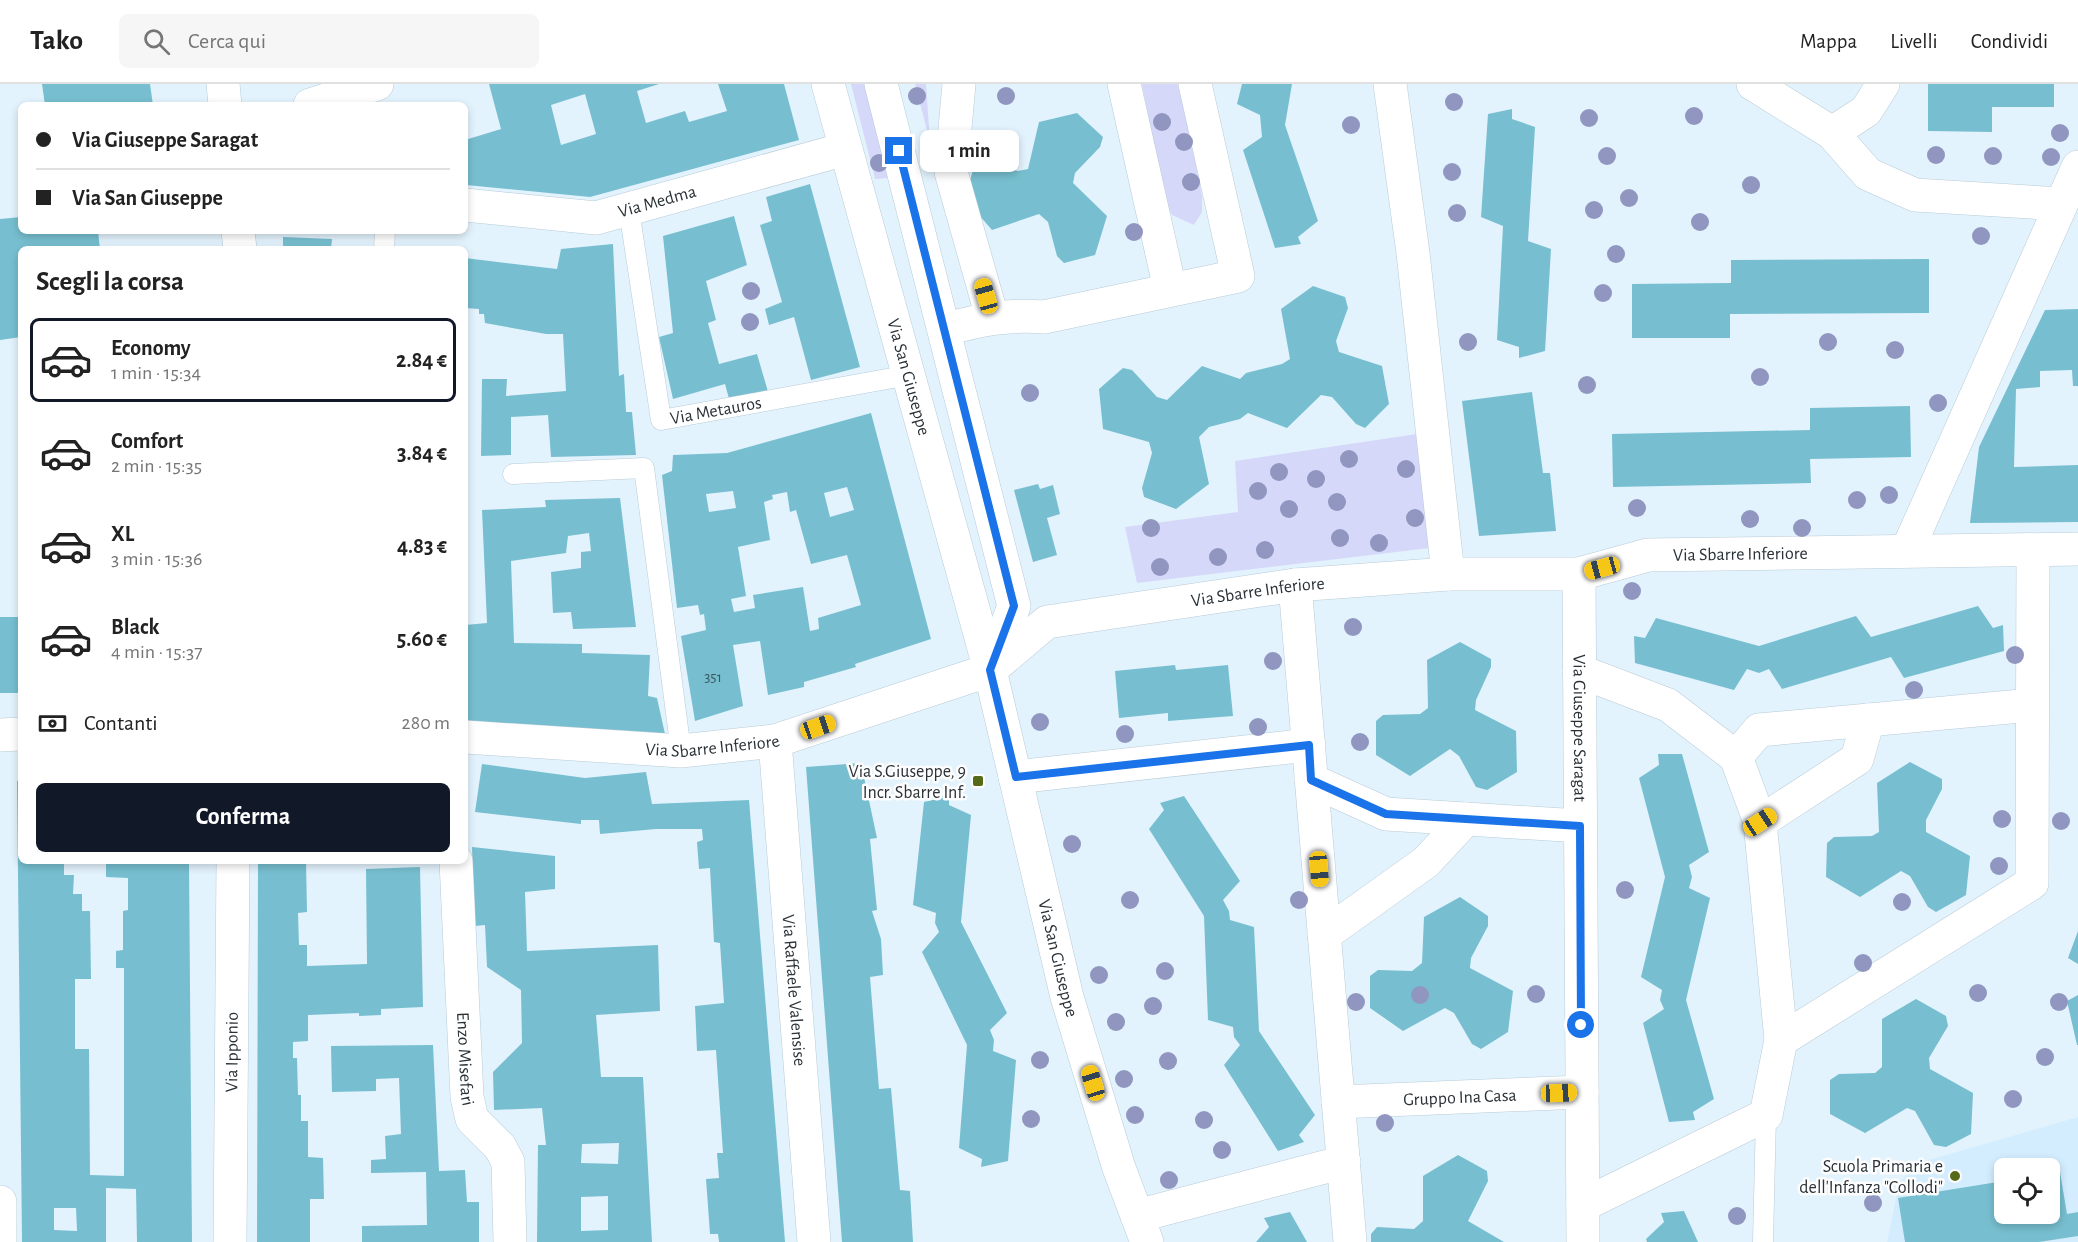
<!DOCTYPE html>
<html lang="it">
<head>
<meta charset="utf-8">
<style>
  :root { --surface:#fff; --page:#f6f6f6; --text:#222; --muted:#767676; --line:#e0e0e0; --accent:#111827 }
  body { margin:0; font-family:"Alegreya Sans",sans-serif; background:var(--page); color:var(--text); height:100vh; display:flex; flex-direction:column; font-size:22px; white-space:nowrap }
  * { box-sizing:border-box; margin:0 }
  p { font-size:20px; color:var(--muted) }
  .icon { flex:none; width:33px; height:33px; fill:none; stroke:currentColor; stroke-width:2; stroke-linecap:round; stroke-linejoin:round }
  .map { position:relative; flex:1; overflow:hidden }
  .side { position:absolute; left:18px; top:162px; width:450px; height:618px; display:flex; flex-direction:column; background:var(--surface); border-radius:9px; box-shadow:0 3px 9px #0003 }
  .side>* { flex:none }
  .top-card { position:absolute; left:18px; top:18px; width:450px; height:132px; border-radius:9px; box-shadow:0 3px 9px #0003; display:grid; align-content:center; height:132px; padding:0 18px; background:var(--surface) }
  .tools { position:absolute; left:1994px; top:1074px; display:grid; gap:12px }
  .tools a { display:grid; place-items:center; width:66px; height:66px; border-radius:9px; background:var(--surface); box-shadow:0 3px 9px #0003; font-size:30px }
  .end { position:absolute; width:27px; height:27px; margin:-14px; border:8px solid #1a73e8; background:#fff; box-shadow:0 0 0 3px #fff }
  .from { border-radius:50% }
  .bubble { position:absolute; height:42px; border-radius:9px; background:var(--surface); box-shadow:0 3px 9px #0003; font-size:20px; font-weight:600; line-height:42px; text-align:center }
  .car { position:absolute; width:18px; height:36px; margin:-18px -9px; border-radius:8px; box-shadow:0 0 4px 2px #0007; background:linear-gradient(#f5c518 24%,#345 0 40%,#f5c518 0 76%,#345 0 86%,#f5c518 0) }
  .top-card b { display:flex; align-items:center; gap:21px; height:57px; font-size:22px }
  .top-card b+b { border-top:2px solid var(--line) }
  .top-card i { width:15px; height:15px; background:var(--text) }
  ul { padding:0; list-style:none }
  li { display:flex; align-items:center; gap:18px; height:84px; margin:0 12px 9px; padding:0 6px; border:3px solid transparent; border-radius:9px }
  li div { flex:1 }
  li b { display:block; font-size:22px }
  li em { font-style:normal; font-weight:600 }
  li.active { border-color:var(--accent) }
  li>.icon { width:54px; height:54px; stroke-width:1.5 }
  h2 { padding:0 18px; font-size:27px; line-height:72px }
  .pay { display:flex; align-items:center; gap:15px; height:66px; padding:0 18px; font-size:22px }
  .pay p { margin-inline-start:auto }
  .button { display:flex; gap:12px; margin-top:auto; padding:12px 18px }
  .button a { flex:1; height:69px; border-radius:9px; background:var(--accent); color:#fff; font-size:24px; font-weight:600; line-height:69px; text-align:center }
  header { display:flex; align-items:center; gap:36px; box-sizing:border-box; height:84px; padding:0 30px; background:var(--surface); border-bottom:2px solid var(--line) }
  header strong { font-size:28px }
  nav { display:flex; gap:33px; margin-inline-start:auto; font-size:21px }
  .search { width:420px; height:54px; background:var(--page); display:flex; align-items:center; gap:15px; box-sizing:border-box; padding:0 21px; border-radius:9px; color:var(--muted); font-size:22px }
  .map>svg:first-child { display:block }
</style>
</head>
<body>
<header>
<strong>Tako</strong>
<div class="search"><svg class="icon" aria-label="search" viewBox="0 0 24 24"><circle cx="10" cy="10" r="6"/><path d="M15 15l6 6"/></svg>Cerca qui</div>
<nav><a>Mappa</a><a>Livelli</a><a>Condividi</a></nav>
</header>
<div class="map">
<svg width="2078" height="1158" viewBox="0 0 2078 1158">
  <rect width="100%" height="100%" fill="#e3f3fd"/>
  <path fill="#d3edff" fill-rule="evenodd" d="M2078 1033V1158H1887L1899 1099 1918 1079ZM2004 1084H2049V1130H2004Z"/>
  <path fill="#d6d8f9" d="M851 0H864L888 94 875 95Z
    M915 0H926L930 58Z
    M1142 0H1180L1202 112V128L1194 141 1172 131 1165 115Z
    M1417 350 1430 464 1137 499 1125 443 1238 428 1235 377Z"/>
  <path fill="#77bfd0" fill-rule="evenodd" d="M42 0H150L153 21H45Z
    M489 0H659L637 7 646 39 685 27 689 38 727 27 718 0H784L799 56 590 113 466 101 465 56 501 45ZM585 10 596 50 561 61 551 21Z
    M1242 0H1292L1285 41 1318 137 1298 153 1301 160 1275 164 1243 66 1262 53 1260 31 1237 20Z
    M1928 0H2054V23H1992V48L1928 47Z
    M1512 25V35L1535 43 1528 157 1551 165 1545 267 1519 274V263L1497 256 1503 142 1481 133 1488 30Z
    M1077 29 1103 53 1100 63 1075 89 1073 99 1107 132 1095 171 1064 179 1057 172 1048 138 1039 130 992 146 965 115 974 82 983 79 1018 87 1028 85 1039 38Z
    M810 100 860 283 811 296 794 233 769 241 765 225 782 218 760 141 772 137 766 113Z
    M734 132 747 181 706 197 716 236 708 239 719 280 757 270 769 311 731 322 725 300 673 315 659 253 673 249 663 152Z
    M21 133V147H98L100 165H21V253L0 256V135Z
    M283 153 332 155 331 165H283Z
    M613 160 619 292 624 290 626 328H632L636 371 551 373 548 331 511 333V371L481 372 482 295H507L506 312 566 307 563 250H546L485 239 484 230H479V225L465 224V174L557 185 561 165Z
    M1929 175V229L1730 230V254H1632V200L1731 199V176Z
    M1313 202 1345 213 1348 224 1336 257 1339 268 1382 282 1389 320 1365 344 1356 340 1332 313 1321 311 1287 344 1248 329 1240 335 1209 343 1199 353 1209 400 1176 425 1144 413 1142 404 1152 369 1149 358 1103 345 1099 305 1123 284 1132 286 1157 313 1167 316 1202 282 1240 295 1246 289 1282 280 1290 275 1281 225Z
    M2078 225V302H2073L2072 286 2040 287V303L2016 305 2014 383 2078 381V438L1970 439 1979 363 2045 226Z
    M1532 308 1543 389H1550L1556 447 1479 452 1462 317Z
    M1910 322 1911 373 1810 375 1811 399 1613 403 1612 350 1810 346V324Z
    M871 329 931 555 855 580 856 583 804 598V603L768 611 760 557 733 561 743 622 695 637 681 552 706 546 704 530 700 531 698 521 677 524 662 391 672 387 673 371 727 369ZM847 403 854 426 830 433 824 409ZM733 407 736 424 709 428 706 410ZM787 408 790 428 796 426 811 480 847 471 861 521 818 534 819 545 810 547 803 503 753 511 755 524 734 528 731 515 746 512 738 463 770 456 764 418 773 415 772 411Z
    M1038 400 1040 405 1053 401 1060 430 1047 434 1057 471 1033 478 1014 406Z
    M620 414 636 543 573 545 571 528 553 529 551 488 581 484V468L591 467 589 449 568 452 566 469 511 477 514 559 582 560V569L650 571 648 612 657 614 665 650 465 640V541L487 539 482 426 546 423 545 416Z
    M1978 522 1993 544 2003 541 2004 567 1904 594 1891 573 1782 605 1769 585 1759 589 1747 585 1734 606 1635 579 1634 552 1645 554 1656 534 1759 562 1856 532 1871 553Z
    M0 533H21V609H0Z
    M1460 558 1491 575V583L1476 616 1475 626 1516 647 1517 688 1487 706 1476 703 1459 672 1450 665 1410 692 1376 671V637L1383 631 1420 630 1428 624 1427 576Z
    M1175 581 1176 586 1228 581 1233 632 1168 637V629L1119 634 1115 587Z
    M1658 670H1682L1709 768 1689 781 1692 793 1689 804 1710 814 1686 916 1714 1015 1693 1028 1695 1036 1669 1038 1643 939 1664 925 1660 916 1662 906 1641 893 1665 793 1639 694 1659 681Z
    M1910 678 1942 695V705L1926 736V748L1970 772 1966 811 1936 828 1928 823 1910 792 1901 787 1860 813 1826 793 1827 759 1834 753 1872 752 1879 748 1877 699Z
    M861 679 877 754 870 755 877 826 872 827 881 855 883 891 870 893 879 1005 891 1004 900 1106 910 1107 913 1158H842L806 683Z
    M482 680 585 694 646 688 652 720 749 716 785 1158H719L718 1150H710L706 1095 719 1094 717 1069H723L716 966 697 967 695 922 724 919 720 859 714 858 710 784 699 785 697 758 703 756 702 745H656L600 750 599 736H581V740L475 728Z
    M21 696V777H64V791H74L73 810H82V827H90L91 895H75V965H89L90 1091 124 1092V884H116V867L123 866V827L128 826V794L106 793V777H189L192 1158H137L136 1105 106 1104V1158H22L17 697ZM54 1124H76L77 1147 54 1146Z
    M949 712V721L971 731 961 838 1007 929 990 946 994 956 993 967 1016 976 1008 1077 981 1083 982 1075 959 1064 967 961 922 868 939 848 935 839 936 829 913 821 924 718Z
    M1184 712 1240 797 1223 816 1229 827 1230 836 1254 843 1259 947 1315 1031 1299 1051 1304 1058 1278 1067 1224 981 1240 961 1234 953 1233 943 1208 936 1204 832 1149 745 1164 726 1160 719Z
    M472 763 555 772V805L525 808 527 867 658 861 660 927 596 931 601 993H643L652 1158H537L538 1061H546L542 1024 494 1026 493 988 522 959 521 906 487 883 485 841 475 842ZM619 1059 618 1080 581 1079 582 1060ZM608 1112V1146L581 1147V1113Z
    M258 777H306L307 828 298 829 299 861H307V882L367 880 366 785 420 783 423 923 381 925V931L359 932V929L308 931V957L293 958V974H297L298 1011H301V1037H308V1073L323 1074 324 1115H310V1158H257Z
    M1460 813 1488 832V842L1471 874 1470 884 1513 907 1508 948 1481 965 1472 960 1454 929 1445 924 1403 947 1370 924V892L1378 886 1412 887 1422 879 1424 833Z
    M2078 847V880L2068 874Z
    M2078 911V961H2077L2067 917Z
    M1916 915 1946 932 1948 942 1929 974 1930 985 1973 1009 1971 1050 1946 1063 1934 1061 1915 1027 1907 1024 1865 1049 1830 1030V996L1839 990 1875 989 1882 983V935Z
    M433 961 439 1087 465 1086 467 1118H479V1158H362V1142L427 1141 426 1088 371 1089V1076L386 1075 385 1052 401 1050 399 994 376 995V1007L332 1008 331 962Z
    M1458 1071 1487 1087 1488 1097 1468 1137 1504 1158H1371V1150L1377 1143 1414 1145 1423 1137V1092Z
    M2060 1088 2067 1130 2078 1128V1152L2039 1158H1905L1898 1114 2004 1097V1130H2049V1090Z
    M1684 1127 1698 1158H1647L1646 1155 1664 1138 1661 1129Z
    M1290 1128 1307 1158H1256L1269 1143 1264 1134Z"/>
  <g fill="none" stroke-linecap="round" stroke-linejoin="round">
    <defs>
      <g id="lane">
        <path id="s1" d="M629 126 661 336 909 291"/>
        <path d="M384 165 385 147"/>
        <path d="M513 390 644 384 681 667"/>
        <path d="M1763 1158 1766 1031"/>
      </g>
      <g id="street">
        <path d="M223 0 225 21"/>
        <path d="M959 0 951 88 992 233"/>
        <path d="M1124 0 1170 205"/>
        <path d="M1390 0 1413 169 1448 490"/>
        <path d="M1753 0 1832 49 1868 90 1915 111 2061 120"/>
        <path d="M310 21 377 0"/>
        <path d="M1832 49 1866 27 1883 0"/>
        <path id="s2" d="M465 121 596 134 845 65"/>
        <path d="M238 147 240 165"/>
        <path d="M946 245C980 236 1008 230 1044 233L1238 192 1195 0"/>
        <path d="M1907 467 2078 83"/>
        <path id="s3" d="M1579 490 1583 1158"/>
        <path d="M1295 501 1350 1158"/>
        <path d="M1579 587 1668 621 1736 673 1760 738 1781 956 1766 1031 1583 1121"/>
        <path d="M0 651 21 650"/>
        <path id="s4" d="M465 653 681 667 775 657 990 586 1047 538 1295 501 1448 490H1579L1648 471 2078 465"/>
        <path id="s5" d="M775 657 814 1158"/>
        <path d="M1736 673 1759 646 2032 621"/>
        <path d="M1015 693 1309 661"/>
        <path d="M1311 696 1386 730 1580 742"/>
        <path d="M1760 738 1857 675 1868 636"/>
        <path id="s6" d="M456 777 467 1013 472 1035 500 1063 508 1078 510 1158"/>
        <path d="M1324 851 1426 778 1466 735"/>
        <path d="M1781 956 2032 799 2033 466"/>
        <path id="s7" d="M1338 1018 1582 1008"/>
        <path d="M0 1118V1158"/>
        <path d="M1137 1132 1344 1078"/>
        <path id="s8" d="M230 1158 233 777"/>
      </g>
      <g id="secondary">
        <path id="s9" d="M828 0 990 586 1067 913 1119 1084 1147 1158"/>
        <path d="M881 0 1014 522 990 586"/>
      </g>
    </defs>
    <use href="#lane" stroke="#b8cbd7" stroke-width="21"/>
    <use href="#street" stroke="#b8cbd7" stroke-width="34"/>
    <use href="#secondary" stroke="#b8cbd7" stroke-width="34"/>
    <use href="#lane" stroke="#fff" stroke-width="20"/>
    <use href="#street" stroke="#fff" stroke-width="33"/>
    <use href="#secondary" stroke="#fff" stroke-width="33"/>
  </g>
  <g fill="#9096bf">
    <circle cx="917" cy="12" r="9"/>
    <circle cx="1006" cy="12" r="9"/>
    <circle cx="1454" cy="18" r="9"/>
    <circle cx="1694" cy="32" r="9"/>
    <circle cx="1589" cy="34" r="9"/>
    <circle cx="1162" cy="38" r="9"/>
    <circle cx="1351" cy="41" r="9"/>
    <circle cx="2060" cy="49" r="9"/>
    <circle cx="1184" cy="58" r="9"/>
    <circle cx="1936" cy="71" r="9"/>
    <circle cx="1607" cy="72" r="9"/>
    <circle cx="1993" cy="72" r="9"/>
    <circle cx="2051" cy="73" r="9"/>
    <circle cx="879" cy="79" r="9"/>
    <circle cx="1452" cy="88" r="9"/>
    <circle cx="1191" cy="98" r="9"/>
    <circle cx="1751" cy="101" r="9"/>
    <circle cx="1629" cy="114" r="9"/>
    <circle cx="1594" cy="126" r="9"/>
    <circle cx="1457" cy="129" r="9"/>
    <circle cx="1700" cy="138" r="9"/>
    <circle cx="1134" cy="148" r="9"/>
    <circle cx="1981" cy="152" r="9"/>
    <circle cx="1616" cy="170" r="9"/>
    <circle cx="751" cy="207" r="9"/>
    <circle cx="1603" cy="209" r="9"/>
    <circle cx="750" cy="238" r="9"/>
    <circle cx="1468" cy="258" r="9"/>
    <circle cx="1828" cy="258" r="9"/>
    <circle cx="1895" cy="266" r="9"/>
    <circle cx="1760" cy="293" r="9"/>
    <circle cx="1587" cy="301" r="9"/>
    <circle cx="1030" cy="309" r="9"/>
    <circle cx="1938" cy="319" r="9"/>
    <circle cx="1349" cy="375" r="9"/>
    <circle cx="1406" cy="385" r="9"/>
    <circle cx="1279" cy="388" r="9"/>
    <circle cx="1316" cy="395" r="9"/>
    <circle cx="1258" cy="407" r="9"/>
    <circle cx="1889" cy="411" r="9"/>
    <circle cx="1857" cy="416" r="9"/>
    <circle cx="1337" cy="418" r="9"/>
    <circle cx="1637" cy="424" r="9"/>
    <circle cx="1289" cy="425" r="9"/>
    <circle cx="1415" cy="434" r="9"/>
    <circle cx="1750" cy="435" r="9"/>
    <circle cx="1151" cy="444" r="9"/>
    <circle cx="1802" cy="444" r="9"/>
    <circle cx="1340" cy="454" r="9"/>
    <circle cx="1379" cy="459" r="9"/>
    <circle cx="1265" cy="466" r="9"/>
    <circle cx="1218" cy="473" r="9"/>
    <circle cx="1160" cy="483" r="9"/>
    <circle cx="1632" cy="507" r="9"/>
    <circle cx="1353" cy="543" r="9"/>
    <circle cx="2015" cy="571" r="9"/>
    <circle cx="1273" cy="577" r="9"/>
    <circle cx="1914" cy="606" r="9"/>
    <circle cx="1040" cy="638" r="9"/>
    <circle cx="1258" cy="643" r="9"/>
    <circle cx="1125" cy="650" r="9"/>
    <circle cx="1360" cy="658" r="9"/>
    <circle cx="2002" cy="735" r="9"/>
    <circle cx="2061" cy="737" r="9"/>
    <circle cx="1072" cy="760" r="9"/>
    <circle cx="1999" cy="782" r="9"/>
    <circle cx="1625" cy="806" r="9"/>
    <circle cx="1130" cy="816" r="9"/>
    <circle cx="1299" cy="816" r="9"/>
    <circle cx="1902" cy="818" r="9"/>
    <circle cx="1863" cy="879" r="9"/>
    <circle cx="1165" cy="887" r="9"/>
    <circle cx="1099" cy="891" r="9"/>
    <circle cx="1978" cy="909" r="9"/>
    <circle cx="1536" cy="910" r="9"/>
    <circle cx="1420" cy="911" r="9"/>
    <circle cx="1356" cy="918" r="9"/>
    <circle cx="2059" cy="918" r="9"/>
    <circle cx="1153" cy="922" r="9"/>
    <circle cx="1116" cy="938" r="9"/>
    <circle cx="2045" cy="973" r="9"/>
    <circle cx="1040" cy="976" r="9"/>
    <circle cx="1168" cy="977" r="9"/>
    <circle cx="1124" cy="995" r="9"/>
    <circle cx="2013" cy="1015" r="9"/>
    <circle cx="1135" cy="1031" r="9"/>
    <circle cx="1031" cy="1035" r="9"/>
    <circle cx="1204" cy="1036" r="9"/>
    <circle cx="1385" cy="1039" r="9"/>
    <circle cx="1222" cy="1066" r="9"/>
    <circle cx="1169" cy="1096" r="9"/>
    <circle cx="1873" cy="1119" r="9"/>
    <circle cx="1737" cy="1132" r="9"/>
  </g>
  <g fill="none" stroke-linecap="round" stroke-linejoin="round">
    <path stroke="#1a73e8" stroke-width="8" d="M899 67 1014 522 990 586 1016 693 1309 661 1311 696 1386 730 1580 742 1581 941"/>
  </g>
  <g fill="#556a18" stroke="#fdfdfd" stroke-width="2">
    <rect x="972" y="691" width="12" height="12" rx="3"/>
    <circle cx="1955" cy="1092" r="6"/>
  </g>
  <g text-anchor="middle" stroke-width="5" stroke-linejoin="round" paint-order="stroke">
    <g font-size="15" fill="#3d555d">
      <text x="713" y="598">351</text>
    </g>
    <g font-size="18" fill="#2a3237" stroke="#fdfdfd">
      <text dy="6" stroke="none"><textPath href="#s2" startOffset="195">Via Medma</textPath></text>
      <text dy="6" stroke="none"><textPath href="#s9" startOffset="304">Via San Giuseppe</textPath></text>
      <text dy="6" stroke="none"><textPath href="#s1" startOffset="268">Via Metauros</textPath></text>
      <text dy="6" stroke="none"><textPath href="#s4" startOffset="1311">Via Sbarre Inferiore</textPath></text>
      <text dy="6" stroke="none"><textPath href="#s4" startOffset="825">Via Sbarre Inferiore</textPath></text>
      <text dy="6" stroke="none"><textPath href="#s3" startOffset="154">Via Giuseppe Saragat</textPath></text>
      <text dy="6" stroke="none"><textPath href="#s4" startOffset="248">Via Sbarre Inferiore</textPath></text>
      <text dy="6" stroke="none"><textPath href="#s9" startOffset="904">Via San Giuseppe</textPath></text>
      <text dy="6" stroke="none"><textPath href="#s5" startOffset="250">Via Raffaele Valensise</textPath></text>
      <text dy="6" stroke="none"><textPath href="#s8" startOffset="190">Via Ipponio</textPath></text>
      <text dy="6" stroke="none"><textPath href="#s6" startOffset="198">Enzo Misefari</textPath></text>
      <text dy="6" stroke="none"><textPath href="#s7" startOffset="122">Gruppo Ina Casa</textPath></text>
    </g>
    <g font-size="18" fill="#2a3237" stroke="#fdfdfd" text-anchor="end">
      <text x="966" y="693">Via S.Giuseppe, 9<tspan x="966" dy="21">Incr. Sbarre Inf.</tspan></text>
      <text x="1943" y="1088">Scuola Primaria e<tspan x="1943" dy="21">dell'Infanza "Collodi"</tspan></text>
    </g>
  </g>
</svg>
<div class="tools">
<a><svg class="icon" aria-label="locate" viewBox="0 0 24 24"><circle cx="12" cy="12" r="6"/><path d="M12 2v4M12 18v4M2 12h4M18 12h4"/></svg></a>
</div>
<i class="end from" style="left:1581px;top:941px"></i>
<i class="end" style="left:899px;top:67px"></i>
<div class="bubble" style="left:920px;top:46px;width:99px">1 min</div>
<i class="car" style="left:986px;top:212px;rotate:344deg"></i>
<i class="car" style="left:1602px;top:484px;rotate:255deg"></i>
<i class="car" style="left:818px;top:643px;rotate:71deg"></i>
<i class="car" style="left:1760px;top:738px;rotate:57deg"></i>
<i class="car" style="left:1319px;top:785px;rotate:175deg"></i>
<i class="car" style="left:1093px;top:999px;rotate:343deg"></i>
<i class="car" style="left:1559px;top:1009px;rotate:88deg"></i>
<div class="top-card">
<b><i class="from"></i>Via Giuseppe Saragat</b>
<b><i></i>Via San Giuseppe</b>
</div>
<section class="side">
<h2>Scegli la corsa</h2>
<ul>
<li class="active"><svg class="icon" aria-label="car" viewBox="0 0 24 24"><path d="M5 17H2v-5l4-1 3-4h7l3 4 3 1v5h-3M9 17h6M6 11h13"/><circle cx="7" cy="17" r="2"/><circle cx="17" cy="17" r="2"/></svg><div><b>Economy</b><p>1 min · 15:34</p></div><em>2.84 €</em></li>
<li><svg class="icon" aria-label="car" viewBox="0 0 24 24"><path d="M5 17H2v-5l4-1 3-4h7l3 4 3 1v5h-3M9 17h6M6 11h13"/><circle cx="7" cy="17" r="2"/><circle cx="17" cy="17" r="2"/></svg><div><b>Comfort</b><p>2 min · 15:35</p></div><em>3.84 €</em></li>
<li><svg class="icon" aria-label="car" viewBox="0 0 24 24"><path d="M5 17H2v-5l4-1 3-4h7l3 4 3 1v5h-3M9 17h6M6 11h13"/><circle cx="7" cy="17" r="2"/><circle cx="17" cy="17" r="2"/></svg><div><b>XL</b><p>3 min · 15:36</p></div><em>4.83 €</em></li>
<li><svg class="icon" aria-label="car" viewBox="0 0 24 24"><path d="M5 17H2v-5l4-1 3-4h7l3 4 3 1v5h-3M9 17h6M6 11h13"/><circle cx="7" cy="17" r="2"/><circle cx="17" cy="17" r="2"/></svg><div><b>Black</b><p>4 min · 15:37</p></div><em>5.60 €</em></li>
</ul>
<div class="pay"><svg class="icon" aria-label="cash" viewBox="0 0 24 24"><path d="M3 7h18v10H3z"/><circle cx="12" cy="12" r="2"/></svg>Contanti<p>280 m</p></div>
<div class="button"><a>Conferma</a></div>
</section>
</div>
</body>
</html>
